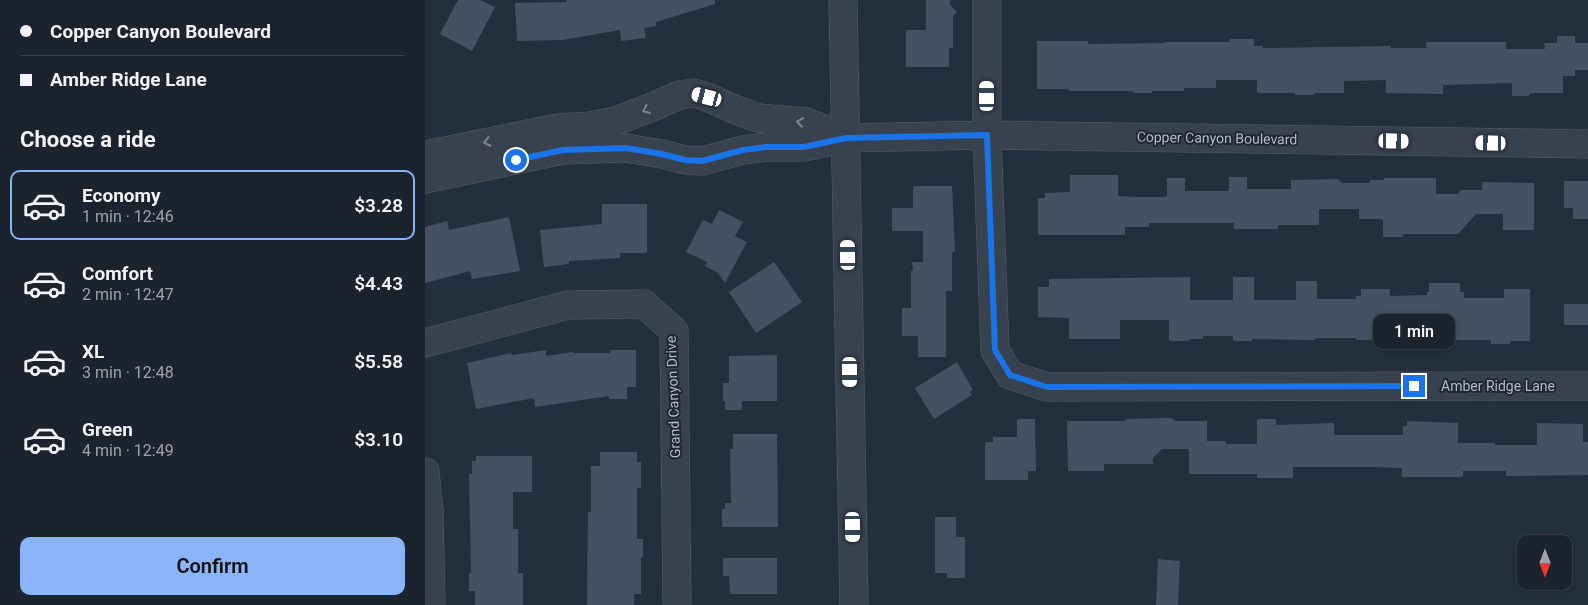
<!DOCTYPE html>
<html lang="en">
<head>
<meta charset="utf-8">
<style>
  :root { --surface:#1b232e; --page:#282f3a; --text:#f1f3f6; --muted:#a0a4aa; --line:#39404a; --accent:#8ab4f8 }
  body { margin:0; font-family:Roboto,sans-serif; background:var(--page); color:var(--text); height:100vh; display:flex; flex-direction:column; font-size:19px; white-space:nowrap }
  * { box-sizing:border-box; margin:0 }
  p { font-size:16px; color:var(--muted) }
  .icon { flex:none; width:28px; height:28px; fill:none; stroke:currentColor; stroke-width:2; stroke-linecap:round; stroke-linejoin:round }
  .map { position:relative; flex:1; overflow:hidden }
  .panel { display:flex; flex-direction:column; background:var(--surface); width:425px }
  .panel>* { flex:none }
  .banner { display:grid; align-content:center; height:110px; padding:0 20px; background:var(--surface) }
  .needle { width:32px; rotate:180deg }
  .tools { position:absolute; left:1092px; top:535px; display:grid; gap:10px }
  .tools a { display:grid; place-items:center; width:55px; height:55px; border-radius:10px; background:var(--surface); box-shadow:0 2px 8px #0003,0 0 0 1px var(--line); font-size:25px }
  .end { position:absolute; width:22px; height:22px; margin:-11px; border:6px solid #1a73e8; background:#fff; box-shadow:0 0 0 2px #fff }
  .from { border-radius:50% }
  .bubble { position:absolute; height:35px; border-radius:10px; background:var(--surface); box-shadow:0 2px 8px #0003,0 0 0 1px var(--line); font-size:16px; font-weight:600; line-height:35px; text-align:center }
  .car { position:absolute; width:15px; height:30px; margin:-15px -8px; border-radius:6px; box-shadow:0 0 4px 1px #0007; background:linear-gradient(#fff 24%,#345 0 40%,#fff 0 76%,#345 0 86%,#fff 0) }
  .banner b { display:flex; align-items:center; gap:18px; height:48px; font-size:19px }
  .banner b+b { border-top:1px solid var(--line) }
  .banner i { width:12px; height:12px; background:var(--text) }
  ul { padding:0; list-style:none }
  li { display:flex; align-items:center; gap:15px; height:70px; margin:0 10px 8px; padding:0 10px; border:2px solid transparent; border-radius:10px }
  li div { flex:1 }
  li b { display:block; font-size:19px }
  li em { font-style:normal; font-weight:600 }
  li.current { border-color:var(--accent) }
  li>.icon { width:45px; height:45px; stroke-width:1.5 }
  h2 { padding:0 20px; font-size:22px; line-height:60px }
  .button { display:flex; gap:10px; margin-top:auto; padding:10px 20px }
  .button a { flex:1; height:58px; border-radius:10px; background:var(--accent); color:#111; font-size:20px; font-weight:600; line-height:58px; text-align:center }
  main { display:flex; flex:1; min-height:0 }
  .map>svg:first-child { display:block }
</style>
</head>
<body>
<main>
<section class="panel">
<div class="banner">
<b><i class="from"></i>Copper Canyon Boulevard</b>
<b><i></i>Amber Ridge Lane</b>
</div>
<h2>Choose a ride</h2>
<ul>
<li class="current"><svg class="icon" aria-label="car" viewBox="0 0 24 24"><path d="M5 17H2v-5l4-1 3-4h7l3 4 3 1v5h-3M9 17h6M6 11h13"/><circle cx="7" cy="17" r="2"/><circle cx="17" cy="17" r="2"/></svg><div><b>Economy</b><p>1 min · 12:46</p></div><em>$3.28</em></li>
<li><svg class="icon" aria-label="car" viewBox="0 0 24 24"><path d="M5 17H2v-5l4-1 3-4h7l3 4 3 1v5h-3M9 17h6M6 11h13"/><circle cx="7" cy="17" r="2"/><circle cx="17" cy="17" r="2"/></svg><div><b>Comfort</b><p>2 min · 12:47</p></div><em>$4.43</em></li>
<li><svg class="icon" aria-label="car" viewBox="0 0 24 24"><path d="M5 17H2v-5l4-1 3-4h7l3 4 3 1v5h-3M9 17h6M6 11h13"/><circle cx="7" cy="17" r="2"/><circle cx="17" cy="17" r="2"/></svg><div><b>XL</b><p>3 min · 12:48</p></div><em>$5.58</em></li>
<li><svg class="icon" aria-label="car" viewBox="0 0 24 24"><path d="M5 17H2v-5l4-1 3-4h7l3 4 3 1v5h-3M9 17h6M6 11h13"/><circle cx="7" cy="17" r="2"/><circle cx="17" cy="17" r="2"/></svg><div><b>Green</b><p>4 min · 12:49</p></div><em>$3.10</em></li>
</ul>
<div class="button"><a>Confirm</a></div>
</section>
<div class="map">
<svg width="1163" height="605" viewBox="0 0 1163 605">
  <rect width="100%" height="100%" fill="#242f3e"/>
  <path fill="#455162" d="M33 0H55L70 7 47 51 15 34Z
    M141 0H290V4L231 22V26L219 28 221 38 196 41 195 30 137 40 92 41 90 3 142 2Z
    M501 0H525V5L532 12 528 16V48H524V67H481V30H501Z
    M1132 36H1150V43H1163V70H1150V76H1138V93H1110L1104 94V96H1087V83L1018 85V94L961 93V80L919 81V93H889V95H870V93H832V80H791V88H759V91H727V93H708V91H644V89H612V41H663V44L740 43V42H805V39H829V46H838V48L966 46V48H1001V42H1081V49H1120L1119 43H1132Z
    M645 175H693V196L712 197H742V178H760V191H804V177H822V189H866V180L913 179 917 183H945V180H959V178H1011V194H1032L1036 190H1057V182L1109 183V230H1078V214H1051L1033 234H978V237H958V219H934V209H894V225H853V229H809V223H724V227H700V235H613V198H620V193L645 192Z
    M1139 181H1163V219H1148V208H1139Z
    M488 186H527L530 251 527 253V291H521V357H493V336H477V308H486V271H488L487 262H498V231H467V208H488Z
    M177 204H222V253H195V258L144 261V264L119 267 115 230 177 224Z
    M294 210 318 222 310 236 322 242 300 283 293 273 280 266 282 262 261 252 278 220 287 224Z
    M84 217 95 271 47 279 45 271 0 283V227L22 221 24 230Z
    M349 262 377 302 331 333 304 292Z
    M765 277V300H808V277H829V300H871V281H892V299H931V296H936V289H965V296L1002 295V292H1004V283H1035V292H1039V298H1079V289H1105V341H1085V344H1066V340H1021V336H1002V325H971V328H949V340H931V338H890V340L827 339V341H808V336H778V339H764V341H744V320H695V339H644V318L613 317V287H624V279Z
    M1139 304H1163V325H1139Z
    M121 350V356L148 352V353H185V350H211V387H202V399H184V396L110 407 109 398 51 409 42 363 86 353 87 355Z
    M352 355V401H317V410H300V401H298V383H304V356Z
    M532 362 548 390 545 392 547 395 509 419 490 388Z
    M738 418H747L750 421H782V441H801V444H832V419H851V425L909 423V435H978V426H982V421L1033 423V443H1070V445H1112V423L1158 424V442H1163V475L1081 476V471H1038V477H977V468L951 467H868V478H832V474H764V449H737L728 458V464H679V471H643L642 421H701V419Z
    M592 419H610L611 471H603V480H560V442H568V437H592Z
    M308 434H352L353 527H297V509H300V503H306L305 449H308Z
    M175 452H212V462H216V488H212V539H218V557H216V594H209V605H162L163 512H166V466H175Z
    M51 456H107V492H88V529H93V573H98V605H50V591H44V573H46L44 474H47V461H51Z
    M510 517H531V537H540V578H522V573H510Z
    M298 558H352V594H305L304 576H298Z
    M733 559 755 561 753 605H731Z"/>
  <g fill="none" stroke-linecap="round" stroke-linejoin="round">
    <defs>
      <path id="minor" d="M418 0 429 605
        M562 0V135L570 350 585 375 622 387 1163 386
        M0 155 133 128 165 126 191 121 232 105 254 95 269 93 282 97 311 110 333 118 381 122 421 138
        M0 179 138 150 201 148 237 154 260 160 277 161 318 150 341 147H379L421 138 562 135 1163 144
        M0 343 143 305 219 304 249 331 252 605
        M0 472 4 511 6 605"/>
    </defs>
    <use href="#minor" stroke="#565f6c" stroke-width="29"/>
    <use href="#minor" stroke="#38414e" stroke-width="28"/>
  </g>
  <defs><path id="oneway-chevron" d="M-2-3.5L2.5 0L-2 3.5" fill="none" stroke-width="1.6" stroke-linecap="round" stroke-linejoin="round" transform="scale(1.25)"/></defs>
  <g stroke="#7c8592">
    <use href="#oneway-chevron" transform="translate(221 110) rotate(157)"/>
    <use href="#oneway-chevron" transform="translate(375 122) rotate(-172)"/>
    <use href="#oneway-chevron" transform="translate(62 142) rotate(168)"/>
  </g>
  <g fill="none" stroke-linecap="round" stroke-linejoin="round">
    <path stroke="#1a73e8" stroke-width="6" d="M91 160 138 150 201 148 237 154 260 160 277 161 318 150 341 147H379L421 138 562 135 570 350 585 375 622 387 989 386"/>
  </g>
  <g text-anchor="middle" stroke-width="4" stroke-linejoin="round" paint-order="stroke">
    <g font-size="14" fill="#b4bcc9" stroke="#1d2633">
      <text transform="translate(792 138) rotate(1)" y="5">Copper Canyon Boulevard</text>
      <text x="1073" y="391">Amber Ridge Lane</text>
      <text transform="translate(248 397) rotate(-92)" y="5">Grand Canyon Drive</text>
    </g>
  </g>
</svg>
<div class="tools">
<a><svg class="needle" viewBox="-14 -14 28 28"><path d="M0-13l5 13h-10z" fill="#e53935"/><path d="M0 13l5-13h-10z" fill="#a0a4aa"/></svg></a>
</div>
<i class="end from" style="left:91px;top:160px"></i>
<i class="end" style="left:989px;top:386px"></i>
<div class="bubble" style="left:948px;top:314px;width:82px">1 min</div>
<i class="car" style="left:562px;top:96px;rotate:0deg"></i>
<i class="car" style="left:282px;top:97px;rotate:285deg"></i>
<i class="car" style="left:969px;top:141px;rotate:91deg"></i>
<i class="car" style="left:1066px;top:143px;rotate:271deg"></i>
<i class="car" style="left:423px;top:255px;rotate:359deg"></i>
<i class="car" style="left:425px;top:372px;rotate:179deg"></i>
<i class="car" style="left:428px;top:527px;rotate:179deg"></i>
</div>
</main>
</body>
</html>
